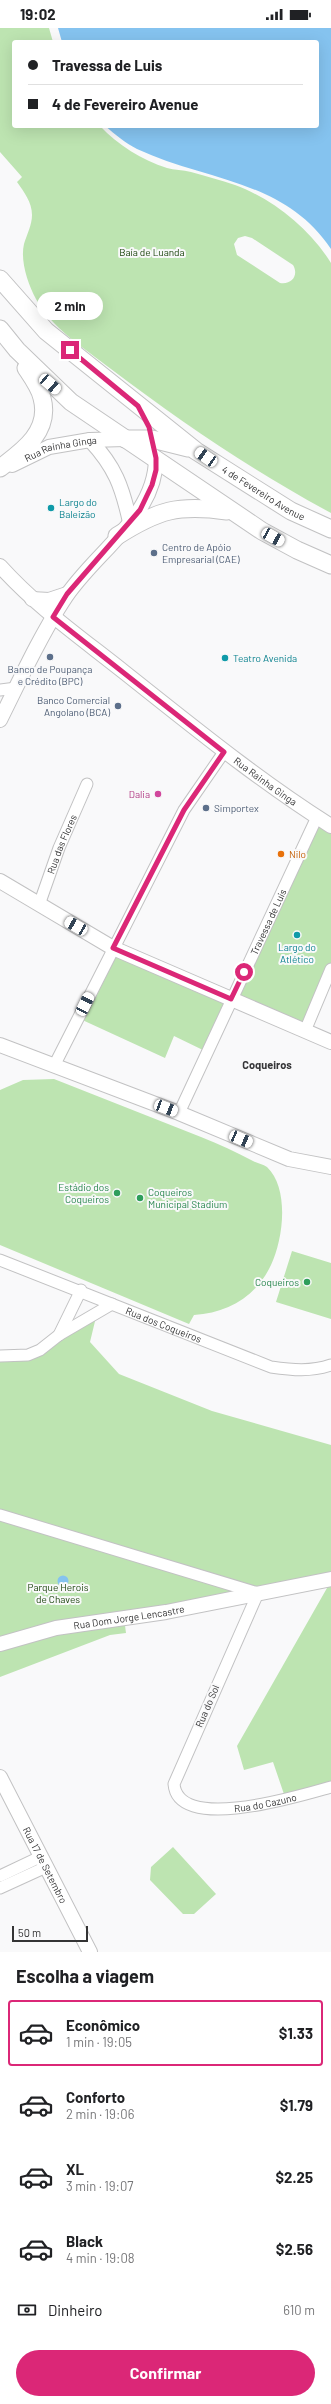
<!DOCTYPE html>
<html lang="pt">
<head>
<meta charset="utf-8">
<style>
  :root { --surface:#fff; --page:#f2f2f2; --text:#202124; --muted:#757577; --line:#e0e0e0; --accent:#db2777 }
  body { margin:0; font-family:Barlow,sans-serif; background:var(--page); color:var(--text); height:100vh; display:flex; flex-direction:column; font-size:15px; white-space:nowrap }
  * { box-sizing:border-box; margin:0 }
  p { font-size:13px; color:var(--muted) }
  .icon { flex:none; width:22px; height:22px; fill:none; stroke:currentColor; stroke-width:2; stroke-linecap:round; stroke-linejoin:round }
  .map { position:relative; height:1924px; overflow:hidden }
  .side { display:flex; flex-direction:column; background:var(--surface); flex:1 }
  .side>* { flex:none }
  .banner { position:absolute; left:12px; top:12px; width:307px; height:88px; border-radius:4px; box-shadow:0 4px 16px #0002; display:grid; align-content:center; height:88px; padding:0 16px; background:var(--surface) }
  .scale { position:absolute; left:12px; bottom:10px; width:76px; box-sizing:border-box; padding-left:4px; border:2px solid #343435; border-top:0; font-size:11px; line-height:14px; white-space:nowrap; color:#343435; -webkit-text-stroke:3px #f9f9fa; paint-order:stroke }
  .end { position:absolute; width:18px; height:18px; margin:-9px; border:5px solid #db2777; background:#fff; box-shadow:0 0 0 2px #fff }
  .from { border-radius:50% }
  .bubble { position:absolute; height:28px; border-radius:14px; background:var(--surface); box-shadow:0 4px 16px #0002; font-size:13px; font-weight:700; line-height:28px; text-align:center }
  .car { position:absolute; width:12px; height:24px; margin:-12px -6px; border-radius:5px; box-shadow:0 0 3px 1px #0007; background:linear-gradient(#fff 24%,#345 0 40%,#fff 0 76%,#345 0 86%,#fff 0) }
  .banner b { display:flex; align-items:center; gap:14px; height:38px; font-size:15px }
  .banner b+b { border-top:1px solid var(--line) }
  .banner i { width:10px; height:10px; background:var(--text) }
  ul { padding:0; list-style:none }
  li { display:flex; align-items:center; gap:12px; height:66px; margin:0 8px 6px; padding:0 8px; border:2px solid transparent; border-radius:4px }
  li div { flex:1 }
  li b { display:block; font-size:15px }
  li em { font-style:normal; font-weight:700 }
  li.on { border-color:var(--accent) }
  li>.icon { width:36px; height:36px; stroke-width:1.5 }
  h2 { padding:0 16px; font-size:18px; line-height:48px }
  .pay { display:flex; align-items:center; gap:10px; height:44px; padding:0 16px; font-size:15px }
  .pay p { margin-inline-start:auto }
  .action { display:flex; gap:8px; margin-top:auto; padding:8px 16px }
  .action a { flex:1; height:46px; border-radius:24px; background:var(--accent); color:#fff; font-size:16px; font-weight:700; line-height:46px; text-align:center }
  .status { display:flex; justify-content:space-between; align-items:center; height:28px; padding:0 20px; background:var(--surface); direction:ltr }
  .status svg { height:11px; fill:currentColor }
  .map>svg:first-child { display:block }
</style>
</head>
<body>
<div class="status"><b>19:02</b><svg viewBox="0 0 49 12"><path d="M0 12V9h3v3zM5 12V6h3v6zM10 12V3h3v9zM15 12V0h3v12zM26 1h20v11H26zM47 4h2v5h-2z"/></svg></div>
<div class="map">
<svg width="331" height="1924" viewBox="0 0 331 1924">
  <rect width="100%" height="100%" fill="#f9f9fa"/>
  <path fill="#bde4b1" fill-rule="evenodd" d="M0 0H49L53 14H14V98H100C118 117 142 132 167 140 174 142 183 142 191 144 205 148 221 152 235 157 273 171 310 201 331 235V485C253 443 181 394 111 341 87 322 50 299 36 271 28 256 20 233 24 216 27 206 32 197 32 187 32 174 24 164 17 154L22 149 0 124ZM245 208 252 210 293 237C299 247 292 257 280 255L237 227 234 216 238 210Z
    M317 789 331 798V940L305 1002 231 971 207 1024 174 1008 165 1030 78 990 113 920 231 970Z
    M54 1051C103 1070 152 1090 201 1109 219 1116 236 1124 253 1133 257 1135 263 1136 267 1139 290 1161 283 1212 271 1237 256 1269 228 1285 194 1287L189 1296 0 1217V1062L23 1052Z
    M292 1223 331 1235V1291L276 1274Z
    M97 1285 90 1314 119 1346 212 1383 331 1417V1551L124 1590 126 1605 110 1607 0 1649V1328L40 1322Z
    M331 1553V1759L286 1772 273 1734 244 1742 237 1718Z
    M173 1819 216 1866 194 1886H183L150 1852 151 1839Z"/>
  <path fill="#85c3ef" d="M58 0H331V221C284 151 205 153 137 121 125 115 115 106 105 98H317V14H62Z
    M57.5 1553a5.5 5.5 0 1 1 11 0a5.5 5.5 0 1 1-11 0Z"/>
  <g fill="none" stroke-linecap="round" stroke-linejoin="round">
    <defs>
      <g id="minor">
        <path d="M0 662 16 660"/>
        <path id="s1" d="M39 877 59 820 87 756"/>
        <path d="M305 1003 331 941"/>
        <path d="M54 1038 184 782 224 724"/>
        <path id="s2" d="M179 1085 317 789"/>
        <path id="s3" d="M0 1232 271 1339C292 1342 311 1344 331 1337"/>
        <path d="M59 1307 81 1262"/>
        <path d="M0 1328 28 1327 40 1322 59 1307 112 1276"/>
        <path id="s4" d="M0 1487 258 1565 174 1756C178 1806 302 1767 331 1759"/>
        <path d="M0 1848 40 1829"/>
        <path d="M0 1860 46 1839"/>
      </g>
      <g id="tertiary">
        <path d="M90 412C115 439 122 458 130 494"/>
        <path id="s5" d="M12 437 49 419 90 412 125 411"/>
        <path id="s6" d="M0 538C38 580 80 609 124 644 191 697 258 752 331 798"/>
        <path d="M32 571 49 572 67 566"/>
        <path d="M0 692C20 652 39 610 63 573 92 526 156 490 156 430"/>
        <path d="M0 853 113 920 331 1014"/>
        <path d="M0 1017 179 1085 289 1131 331 1139"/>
        <path id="s7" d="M0 1616 56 1600 166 1584 331 1551"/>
        <path id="s8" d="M0 1749 90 1924"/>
      </g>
      <g id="primary">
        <path id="s9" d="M0 251 46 303 196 423 291 483 331 501"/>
        <path d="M0 301 17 322 71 374 262 503 297 522 331 537"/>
        <path d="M125 411H152L188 420"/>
        <path d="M0 440C23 423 51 403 42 370 40 360 32 349 26 340"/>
        <path d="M117 508C158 482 178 476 227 483"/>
      </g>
    </defs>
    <use href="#minor" stroke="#c2c2c3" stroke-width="13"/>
    <use href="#tertiary" stroke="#c2c2c3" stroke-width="16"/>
    <use href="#primary" stroke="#c2c2c3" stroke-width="19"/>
    <use href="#minor" stroke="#fff" stroke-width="11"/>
    <use href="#tertiary" stroke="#fff" stroke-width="14"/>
    <use href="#primary" stroke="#fff" stroke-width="17"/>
  </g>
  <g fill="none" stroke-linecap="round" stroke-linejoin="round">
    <path stroke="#db2777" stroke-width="5" d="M70 322 138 378 149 399 156 430V442L152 457 140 482 67 566 53 589 224 724 184 782 113 920 231 971 244 944"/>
  </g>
  <g fill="#0f9aa8" stroke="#f9f9fa" stroke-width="1.5">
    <circle cx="51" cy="480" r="4"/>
    <circle cx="225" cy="630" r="4"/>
    <circle cx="297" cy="907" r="4"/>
  </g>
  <g fill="#5c6f8a" stroke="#f9f9fa" stroke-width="1.5">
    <circle cx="154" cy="525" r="4"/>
    <circle cx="50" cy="629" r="4"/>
    <circle cx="118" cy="678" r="4"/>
    <circle cx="206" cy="780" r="4"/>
  </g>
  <circle fill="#d1479c" stroke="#f9f9fa" stroke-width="1.5" cx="158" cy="766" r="4"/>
  <circle fill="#e8710a" stroke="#f9f9fa" stroke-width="1.5" cx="281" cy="826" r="4"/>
  <g fill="#2e9e5b" stroke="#f9f9fa" stroke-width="1.5">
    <circle cx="117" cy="1165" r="4"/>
    <circle cx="140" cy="1170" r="4"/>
    <circle cx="307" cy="1254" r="4"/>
  </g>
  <g text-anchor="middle" stroke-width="4" stroke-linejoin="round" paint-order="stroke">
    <g font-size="10" fill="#1b440c" stroke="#f9f9fa">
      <text x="152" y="228">Baía de Luanda</text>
      <text x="58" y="1563">Parque Herois<tspan x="58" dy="12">de Chaves</tspan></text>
    </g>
    <g font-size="10" fill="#343435" stroke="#f9f9fa">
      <text dy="4" stroke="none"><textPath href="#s5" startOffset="52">Rua Rainha Ginga</textPath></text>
      <text dy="4" stroke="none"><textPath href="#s9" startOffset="341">4 de Fevereiro Avenue</textPath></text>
      <text dy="4" stroke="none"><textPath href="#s6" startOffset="342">Rua Rainha Ginga</textPath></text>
      <text dy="4" stroke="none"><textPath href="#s1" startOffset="65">Rua das Flores</textPath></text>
      <text dy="4" stroke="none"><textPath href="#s2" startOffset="211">Travessa de Luis</textPath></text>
      <text dy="4" stroke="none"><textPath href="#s3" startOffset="176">Rua dos Coqueiros</textPath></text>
      <text dy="4" stroke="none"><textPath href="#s7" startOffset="132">Rua Dom Jorge Lencastre</textPath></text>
      <text transform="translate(207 1678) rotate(-67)" y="4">Rua do Sol</text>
      <text dy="4" stroke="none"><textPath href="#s4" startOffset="582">Rua do Cazuno</textPath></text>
      <text dy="4" stroke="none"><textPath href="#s8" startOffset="99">Rua 17 de Setembro</textPath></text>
    </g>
    <g font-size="10" fill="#0d838f" stroke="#f9f9fa" text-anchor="start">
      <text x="59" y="478">Largo do<tspan x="59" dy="12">Baleizão</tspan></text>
      <text x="233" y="634">Teatro Avenida</text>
      <text x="297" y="923" text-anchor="middle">Largo do<tspan x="297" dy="12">Atlético</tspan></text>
    </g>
    <g font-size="10" fill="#4e5e75" stroke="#f9f9fa" text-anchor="start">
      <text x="162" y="523">Centro de Apóio<tspan x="162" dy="12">Empresarial (CAE)</tspan></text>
      <text x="50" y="645" text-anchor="middle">Banco de Poupança<tspan x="50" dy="12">e Crédito (BPC)</tspan></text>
      <text x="110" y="676" text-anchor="end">Banco Comercial<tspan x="110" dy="12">Angolano (BCA)</tspan></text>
      <text x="214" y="784">Simportex</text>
    </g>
    <g font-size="10" fill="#b23c85" stroke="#f9f9fa" text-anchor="end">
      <text x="150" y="770">Dalia</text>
    </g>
    <g font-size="10" fill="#c56008" stroke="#f9f9fa" text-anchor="start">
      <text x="289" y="830">Nilo</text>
    </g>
    <g font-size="10" fill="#27864d" stroke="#f9f9fa" text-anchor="end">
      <text x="109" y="1163">Estádio dos<tspan x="109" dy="12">Coqueiros</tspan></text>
      <text x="148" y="1168" text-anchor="start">Coqueiros<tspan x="148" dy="12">Municipal Stadium</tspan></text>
      <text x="299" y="1258">Coqueiros</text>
    </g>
    <g font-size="11" font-weight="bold" fill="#363638" stroke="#f9f9fa">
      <text x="267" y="1041">Coqueiros</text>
    </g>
  </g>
</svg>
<div class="scale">50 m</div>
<i class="end from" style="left:244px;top:944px"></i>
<i class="end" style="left:70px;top:322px"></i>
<div class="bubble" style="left:37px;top:264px;width:66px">2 min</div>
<i class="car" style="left:50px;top:356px;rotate:131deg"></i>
<i class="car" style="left:206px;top:429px;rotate:304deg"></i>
<i class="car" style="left:273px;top:509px;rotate:119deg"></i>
<i class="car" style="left:76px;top:898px;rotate:300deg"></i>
<i class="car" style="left:85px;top:976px;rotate:26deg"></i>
<i class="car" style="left:166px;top:1080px;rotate:111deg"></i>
<i class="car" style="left:241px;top:1111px;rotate:113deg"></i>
<div class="banner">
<b><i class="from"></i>Travessa de Luis</b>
<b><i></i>4 de Fevereiro Avenue</b>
</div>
</div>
<section class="side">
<h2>Escolha a viagem</h2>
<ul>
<li class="on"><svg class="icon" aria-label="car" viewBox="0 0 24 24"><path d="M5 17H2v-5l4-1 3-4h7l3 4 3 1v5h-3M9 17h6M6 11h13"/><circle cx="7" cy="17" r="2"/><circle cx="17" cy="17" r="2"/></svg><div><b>Econômico</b><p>1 min · 19:05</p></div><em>$1.33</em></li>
<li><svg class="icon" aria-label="car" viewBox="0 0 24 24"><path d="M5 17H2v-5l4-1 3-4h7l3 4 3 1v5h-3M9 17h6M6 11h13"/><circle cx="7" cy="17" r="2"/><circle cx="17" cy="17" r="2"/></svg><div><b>Conforto</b><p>2 min · 19:06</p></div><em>$1.79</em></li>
<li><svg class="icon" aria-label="car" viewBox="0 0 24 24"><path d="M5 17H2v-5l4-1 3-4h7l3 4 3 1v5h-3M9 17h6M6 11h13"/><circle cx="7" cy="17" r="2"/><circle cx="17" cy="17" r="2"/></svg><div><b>XL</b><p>3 min · 19:07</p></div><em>$2.25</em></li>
<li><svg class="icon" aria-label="car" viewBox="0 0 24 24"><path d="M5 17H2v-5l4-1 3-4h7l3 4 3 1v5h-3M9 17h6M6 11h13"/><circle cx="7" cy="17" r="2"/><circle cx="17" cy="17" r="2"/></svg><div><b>Black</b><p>4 min · 19:08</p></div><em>$2.56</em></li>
</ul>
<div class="pay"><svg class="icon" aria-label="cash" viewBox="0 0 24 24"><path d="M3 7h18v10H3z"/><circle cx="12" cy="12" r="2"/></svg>Dinheiro<p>610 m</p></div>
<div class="action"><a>Confirmar</a></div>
</section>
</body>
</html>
